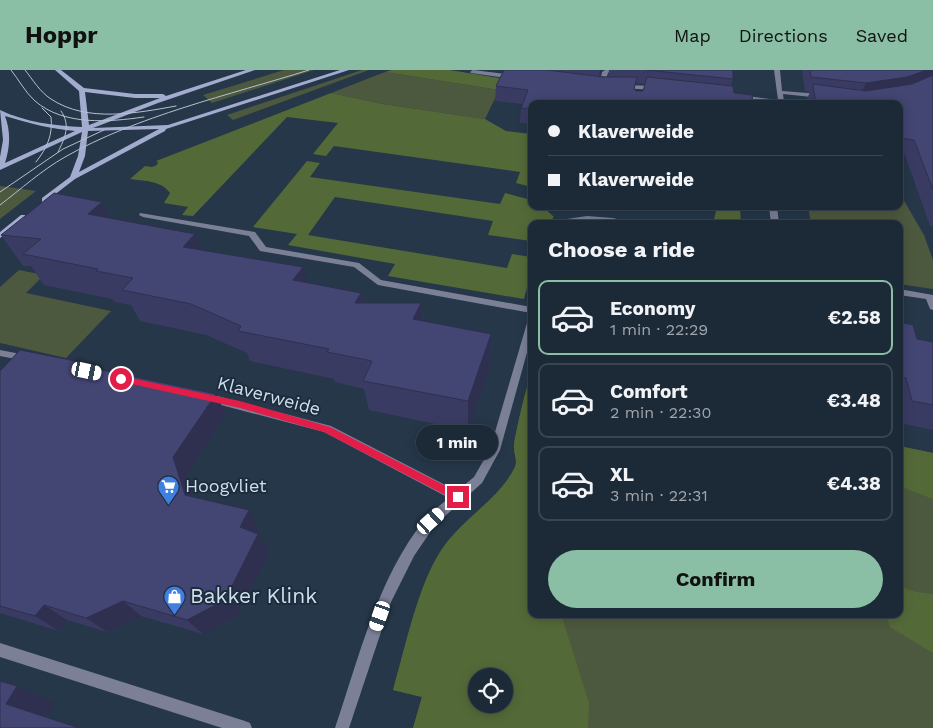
<!DOCTYPE html>
<html lang="en">
<head>
<meta charset="utf-8">
<style>
  :root { --surface:#1c2937; --page:#293542; --text:#f1f3f6; --muted:#a0a6ad; --line:#3a4552; --accent:#8abfa5 }
  body { margin:0; font-family:"Work Sans",sans-serif; background:var(--page); color:var(--text); height:100vh; display:flex; flex-direction:column; font-size:19px; white-space:nowrap }
  * { box-sizing:border-box; margin:0 }
  p { font-size:16px; color:var(--muted) }
  .icon { flex:none; width:28px; height:28px; fill:none; stroke:currentColor; stroke-width:2; stroke-linecap:round; stroke-linejoin:round }
  .map { position:relative; flex:1; overflow:hidden }
  .side { position:absolute; left:528px; top:150px; width:375px; height:398px; display:flex; flex-direction:column; background:var(--surface); border-radius:10px; box-shadow:0 2px 12px #0003,0 0 0 1px var(--line) }
  .side>* { flex:none }
  .top-card { position:absolute; left:528px; top:30px; width:375px; height:110px; border-radius:10px; box-shadow:0 2px 12px #0003,0 0 0 1px var(--line); display:grid; align-content:center; height:110px; padding:0 20px; background:var(--surface) }
  .buttons { position:absolute; left:468px; top:598px; display:grid; gap:10px }
  .buttons a { display:grid; place-items:center; width:45px; height:45px; border-radius:50%; background:var(--surface); box-shadow:0 2px 12px #0003,0 0 0 1px var(--line); font-size:25px }
  .end { position:absolute; width:22px; height:22px; margin:-11px; border:6px solid #e11d48; background:#fff; box-shadow:0 0 0 2px #fff }
  .from { border-radius:50% }
  .bubble { position:absolute; height:35px; border-radius:18px; background:var(--surface); box-shadow:0 2px 12px #0003,0 0 0 1px var(--line); font-size:16px; font-weight:700; line-height:35px; text-align:center }
  .car { position:absolute; width:15px; height:30px; margin:-15px -8px; border-radius:6px; box-shadow:0 0 4px 1px #0007; background:linear-gradient(#fff 24%,#345 0 40%,#fff 0 76%,#345 0 86%,#fff 0) }
  .top-card b { display:flex; align-items:center; gap:18px; height:48px; font-size:19px }
  .top-card b+b { border-top:1px solid var(--line) }
  .top-card i { width:12px; height:12px; background:var(--text) }
  ul { padding:0; list-style:none }
  li { display:flex; align-items:center; gap:15px; height:75px; margin:0 10px 8px; padding:0 10px; border:2px solid var(--line); border-radius:10px }
  li div { flex:1 }
  li b { display:block; font-size:19px }
  li em { font-style:normal; font-weight:700 }
  li.active { border-color:var(--accent) }
  li>.icon { width:45px; height:45px; stroke-width:1.5 }
  h2 { padding:0 20px; font-size:22px; line-height:60px }
  .action { display:flex; gap:10px; margin-top:auto; padding:10px 20px }
  .action a { flex:1; height:58px; border-radius:30px; background:var(--accent); color:#111; font-size:20px; font-weight:700; line-height:58px; text-align:center }
  header { display:flex; align-items:center; gap:30px; box-sizing:border-box; height:70px; padding:0 25px; background:var(--accent); color:#111 }
  header strong { font-size:24px }
  nav { display:flex; gap:28px; margin-inline-start:auto; font-size:18px }
  .map>svg:first-child { display:block }
</style>
</head>
<body>
<header>
<strong>Hoppr</strong>
<nav><a>Map</a><a>Directions</a><a>Saved</a></nav>
</header>
<div class="map">
<svg width="933" height="658" viewBox="0 0 933 658">
  <rect width="100%" height="100%" fill="#253749"/>
  <path fill="#4d593e" fill-rule="evenodd" d="M284 0H314L212 33 203 25Z
    M362 0H369L233 50 227 45Z
    M385 2 499 20 485 49 383 34 331 23Z
    M0 116 36 121 0 149Z
    M899 122 924 165 933 190V219L899 214V154H811L808 136H899Z
    M19 200 44 205 26 223 111 241 66 288 0 273V217Z
    M531 305V544H899V376L933 383V658H413L422 627 393 620C405 579 418 514 442 479 463 448 499 429 515 397 518 390 513 382 514 375 516 360 526 317 531 305ZM476 606H504V634H476Z"/>
  <path fill="#546938" fill-rule="evenodd" d="M392 0H450L505 9 499 20 385 2Z
    M331 23 383 34 485 49 506 61 531 64V117L516 113 520 102 334 76 326 86 313 84 338 53 287 47 193 146 182 145 188 137 164 133 170 123C161 110 143 111 130 109L145 96 152 97 157 95 158 92 156 91Z
    M307 91 320 93 310 107 500 134 505 123 531 130V136H542L554 147 547 154H531V171L488 165 493 151 335 127 308 165 507 198 512 184 531 187V203L524 229 388 206 395 194 288 175 297 164 253 157Z
    M717 136H740L741 154H713Z
    M531 305V544H561L589 633 588 658H413L422 627 393 620C405 579 418 514 442 479 463 448 499 430 515 397 518 390 513 382 514 375 516 360 526 317 531 305ZM476 606H504V634H476Z
    M899 376 933 383V429L899 416Z
    M899 516 916 522 933 524V583L890 557 886 544H899Z"/>
  <g fill="none" stroke-linecap="round" stroke-linejoin="round">
    <path fill="#7b8097" fill-rule="evenodd" d="M140 143 255 162 266 177 359 193 381 210 531 237V243L378 215 354 197 260 181 249 166 143 147 139 145Z
      M0 573 245 651 250 653 252 658H222L0 587Z"/>
    <path fill="#7b8097" fill-rule="evenodd" d="M473 0 514 5 517 7 514 9 471 3 470 2Z
      M605 0H612L608 3 603 18H599L602 2Z
      M774 0H780L782 21 821 24 824 26 821 28 783 24 784 32 781 34 738 28V26L740 25 778 30Z
      M623 15 656 16 659 18 656 20 621 18 620 17Z
      M769 136H777L779 154H771Z
      M587 146 613 148 635 154 587 150 569 154H558L567 149Z
      M899 219 933 225V240L930 239 926 229 899 225Z
      M531 250V268L500 380 482 413 435 455 414 486 391 532 349 658H335C359 588 378 506 426 448 432 441 442 434 449 428L324 362 206 331 202 330 201 327 202 324 206 323 331 356 457 421 474 407 490 379 527 253Z
      M0 280 26 285 31 288 26 291 0 286Z"/>
    <path fill="#a3abce" fill-rule="evenodd" d="M55 0H61L84 18 135 24H163L166 26 246 0H255L158 33 93 58 168 55 340 0H349L166 59 165 61 75 109 45 132H42V128L70 107 78 86 82 62 0 100V87L3 70 0 40C25 52 55 56 82 57L79 21ZM85 22 135 28H160L89 55ZM5 46C28 53 51 59 75 61L5 93C10 77 11 62 5 46ZM159 59 79 102 85 86 88 61Z
      M21 145H27L28 147 0 168V162Z"/>
    <path stroke="#b5c1cf" stroke-width="1" d="M11 0C19 10 25 22 35 31 64 56 109 52 144 47
      M25 0C33 10 40 22 51 29 87 53 137 43 176 36
      M58 82C65 68 71 55 61 41
      M36 92C47 78 53 65 51 47L42 38
      M0 122 63 79 104 60
      M0 135C21 119 42 100 65 87 137 46 229 25 309 0"/>
  </g>
  <path fill="#3a3b63" fill-rule="evenodd" d="M504 0H602L600 6 608 7 609 0H733V9L731 16 531 34V54L520 53 521 38 522 34 495 31 496 16ZM635 13 645 14 643 21H636L634 19Z
    M802 0H933V156H930L905 85 899 84V34H807V29L810 22 805 21Z
    M111 149 202 180 307 213 361 223 363 233H421L423 251 491 264 490 294 468 361 369 340 364 319 335 312 334 309 250 291 247 283 206 265 140 251 131 235 114 232 112 229 44 215 31 196H23L1 165Z
    M899 252 917 269 933 272V360L899 353Z
    M88 297 226 344 186 406 193 426 259 458 257 464 269 482 238 545 203 564 141 546 107 562 67 550 59 561 0 543V301Z"/>
  <path fill="#2f3050" d="M600 0H602L598 13Z
    M927 0H933V9L859 27 866 13Z
    M102 132 118 163 88 144Z
    M195 164 208 194 183 177Z
    M303 197 311 227 293 210Z
    M361 223 366 254 355 233Z
    M421 233 424 264 413 249Z
    M491 264 490 294 468 361V331Z
    M216 324 226 344 186 406 199 443 185 425 173 387Z
    M249 440 259 458 252 475 240 457Z
    M258 464 269 482 238 545 203 564 187 550Z
    M123 531 141 546 107 562 86 548Z
    M44 535 67 550 59 561 35 546Z
    M17 616 55 633 45 649 6 634Z"/>
  <path fill="#434573" stroke="#2f3050" d="M504 0H547L603 7H637L634 19 636 21H643L647 7 733 16 734 23 752 25 753 34H531V39L521 38 528 20 496 16Z
    M646 0H733V9Z
    M810 0H927L907 7 866 13 811 7Z
    M933 5V120L914 70 899 68V34H842L841 32 815 29 813 14 866 21 912 14Z
    M54 123 102 132 88 144 195 164 183 177 303 197 293 210 361 223 355 233H421L413 249 491 264 468 331 363 311 372 291 327 282 329 279 238 261 241 256 191 234 122 220 133 208 96 201 98 199 23 184 41 169 1 165Z
    M578 151 594 154H577Z
    M899 252 913 255 917 269 933 272V335L912 331 906 308 899 307Z
    M20 280 85 293 83 296 216 324 173 387 185 425 249 440 240 457 258 464 225 530 187 550 123 531 86 548 44 535 35 546 0 536V301Z
    M0 611 17 616 6 634 79 658H0Z"/>
  <path fill="#e11d48" d="M121 306 240 331 330 357 461 424 463 427 461 430H455L324 362 240 338 118 311 117 309Z"/>
  <defs>
    <symbol id="supermarket-pin" viewBox="-11 -11 22 30"><path d="M0 17L-7.5 6A9.5 9.5 0 1 1 7.5 6Z" fill="#3f7fe0" stroke="#1b2d3e"/><path d="M-6-5.5h2.5l.6 2H6L4.5 2H-2.5L-4.4-4H-6ZM-1.5 3.2a1.3 1.3 0 1 0 .1 0ZM3 3.2a1.3 1.3 0 1 0 .1 0Z" fill="#fff"/></symbol>
    <symbol id="shop-pin" viewBox="-11 -11 22 30"><path d="M0 17L-7.5 6A9.5 9.5 0 1 1 7.5 6Z" fill="#3f7fe0" stroke="#1b2d3e"/><path d="M-5-2.5h2.3a2.7 3.5 0 0 1 5.4 0H5L5.5 6h-11ZM-1.5-2.5h3a1.5 2.3 0 0 0-3 0Z" fill="#fff"/></symbol>
  </defs>
  <g fill-rule="evenodd">
    <use href="#supermarket-pin" x="156" y="404" width="25" height="34"/>
    <use href="#shop-pin" x="162" y="514" width="25" height="34"/>
  </g>
  <g text-anchor="middle" stroke-width="4" stroke-linejoin="round" paint-order="stroke">
    <g font-size="18" fill="#d3deea" stroke="#1b2d3e">
      <text transform="translate(269 326) rotate(15)" y="6">Klaverweide</text>
    </g>
    <g font-size="18" fill="#d3deea" stroke="#1b2d3e" text-anchor="start">
      <text x="185" y="422">Hoogvliet</text>
    </g>
    <g font-size="21" fill="#d3deea" stroke="#1b2d3e" text-anchor="start">
      <text x="190" y="533">Bakker Klink</text>
    </g>
  </g>
</svg>
<div class="buttons">
<a><svg class="icon" aria-label="locate" viewBox="0 0 24 24"><circle cx="12" cy="12" r="6"/><path d="M12 2v4M12 18v4M2 12h4M18 12h4"/></svg></a>
</div>
<i class="end from" style="left:121px;top:309px"></i>
<i class="end" style="left:458px;top:427px"></i>
<div class="bubble" style="left:416px;top:355px;width:82px">1 min</div>
<i class="car" style="left:87px;top:301px;rotate:102deg"></i>
<i class="car" style="left:431px;top:451px;rotate:48deg"></i>
<i class="car" style="left:380px;top:546px;rotate:199deg"></i>
<div class="top-card">
<b><i class="from"></i>Klaverweide</b>
<b><i></i>Klaverweide</b>
</div>
<section class="side">
<h2>Choose a ride</h2>
<ul>
<li class="active"><svg class="icon" aria-label="car" viewBox="0 0 24 24"><path d="M5 17H2v-5l4-1 3-4h7l3 4 3 1v5h-3M9 17h6M6 11h13"/><circle cx="7" cy="17" r="2"/><circle cx="17" cy="17" r="2"/></svg><div><b>Economy</b><p>1 min · 22:29</p></div><em>€2.58</em></li>
<li><svg class="icon" aria-label="car" viewBox="0 0 24 24"><path d="M5 17H2v-5l4-1 3-4h7l3 4 3 1v5h-3M9 17h6M6 11h13"/><circle cx="7" cy="17" r="2"/><circle cx="17" cy="17" r="2"/></svg><div><b>Comfort</b><p>2 min · 22:30</p></div><em>€3.48</em></li>
<li><svg class="icon" aria-label="car" viewBox="0 0 24 24"><path d="M5 17H2v-5l4-1 3-4h7l3 4 3 1v5h-3M9 17h6M6 11h13"/><circle cx="7" cy="17" r="2"/><circle cx="17" cy="17" r="2"/></svg><div><b>XL</b><p>3 min · 22:31</p></div><em>€4.38</em></li>
</ul>
<div class="action"><a>Confirm</a></div>
</section>
</div>
</body>
</html>
